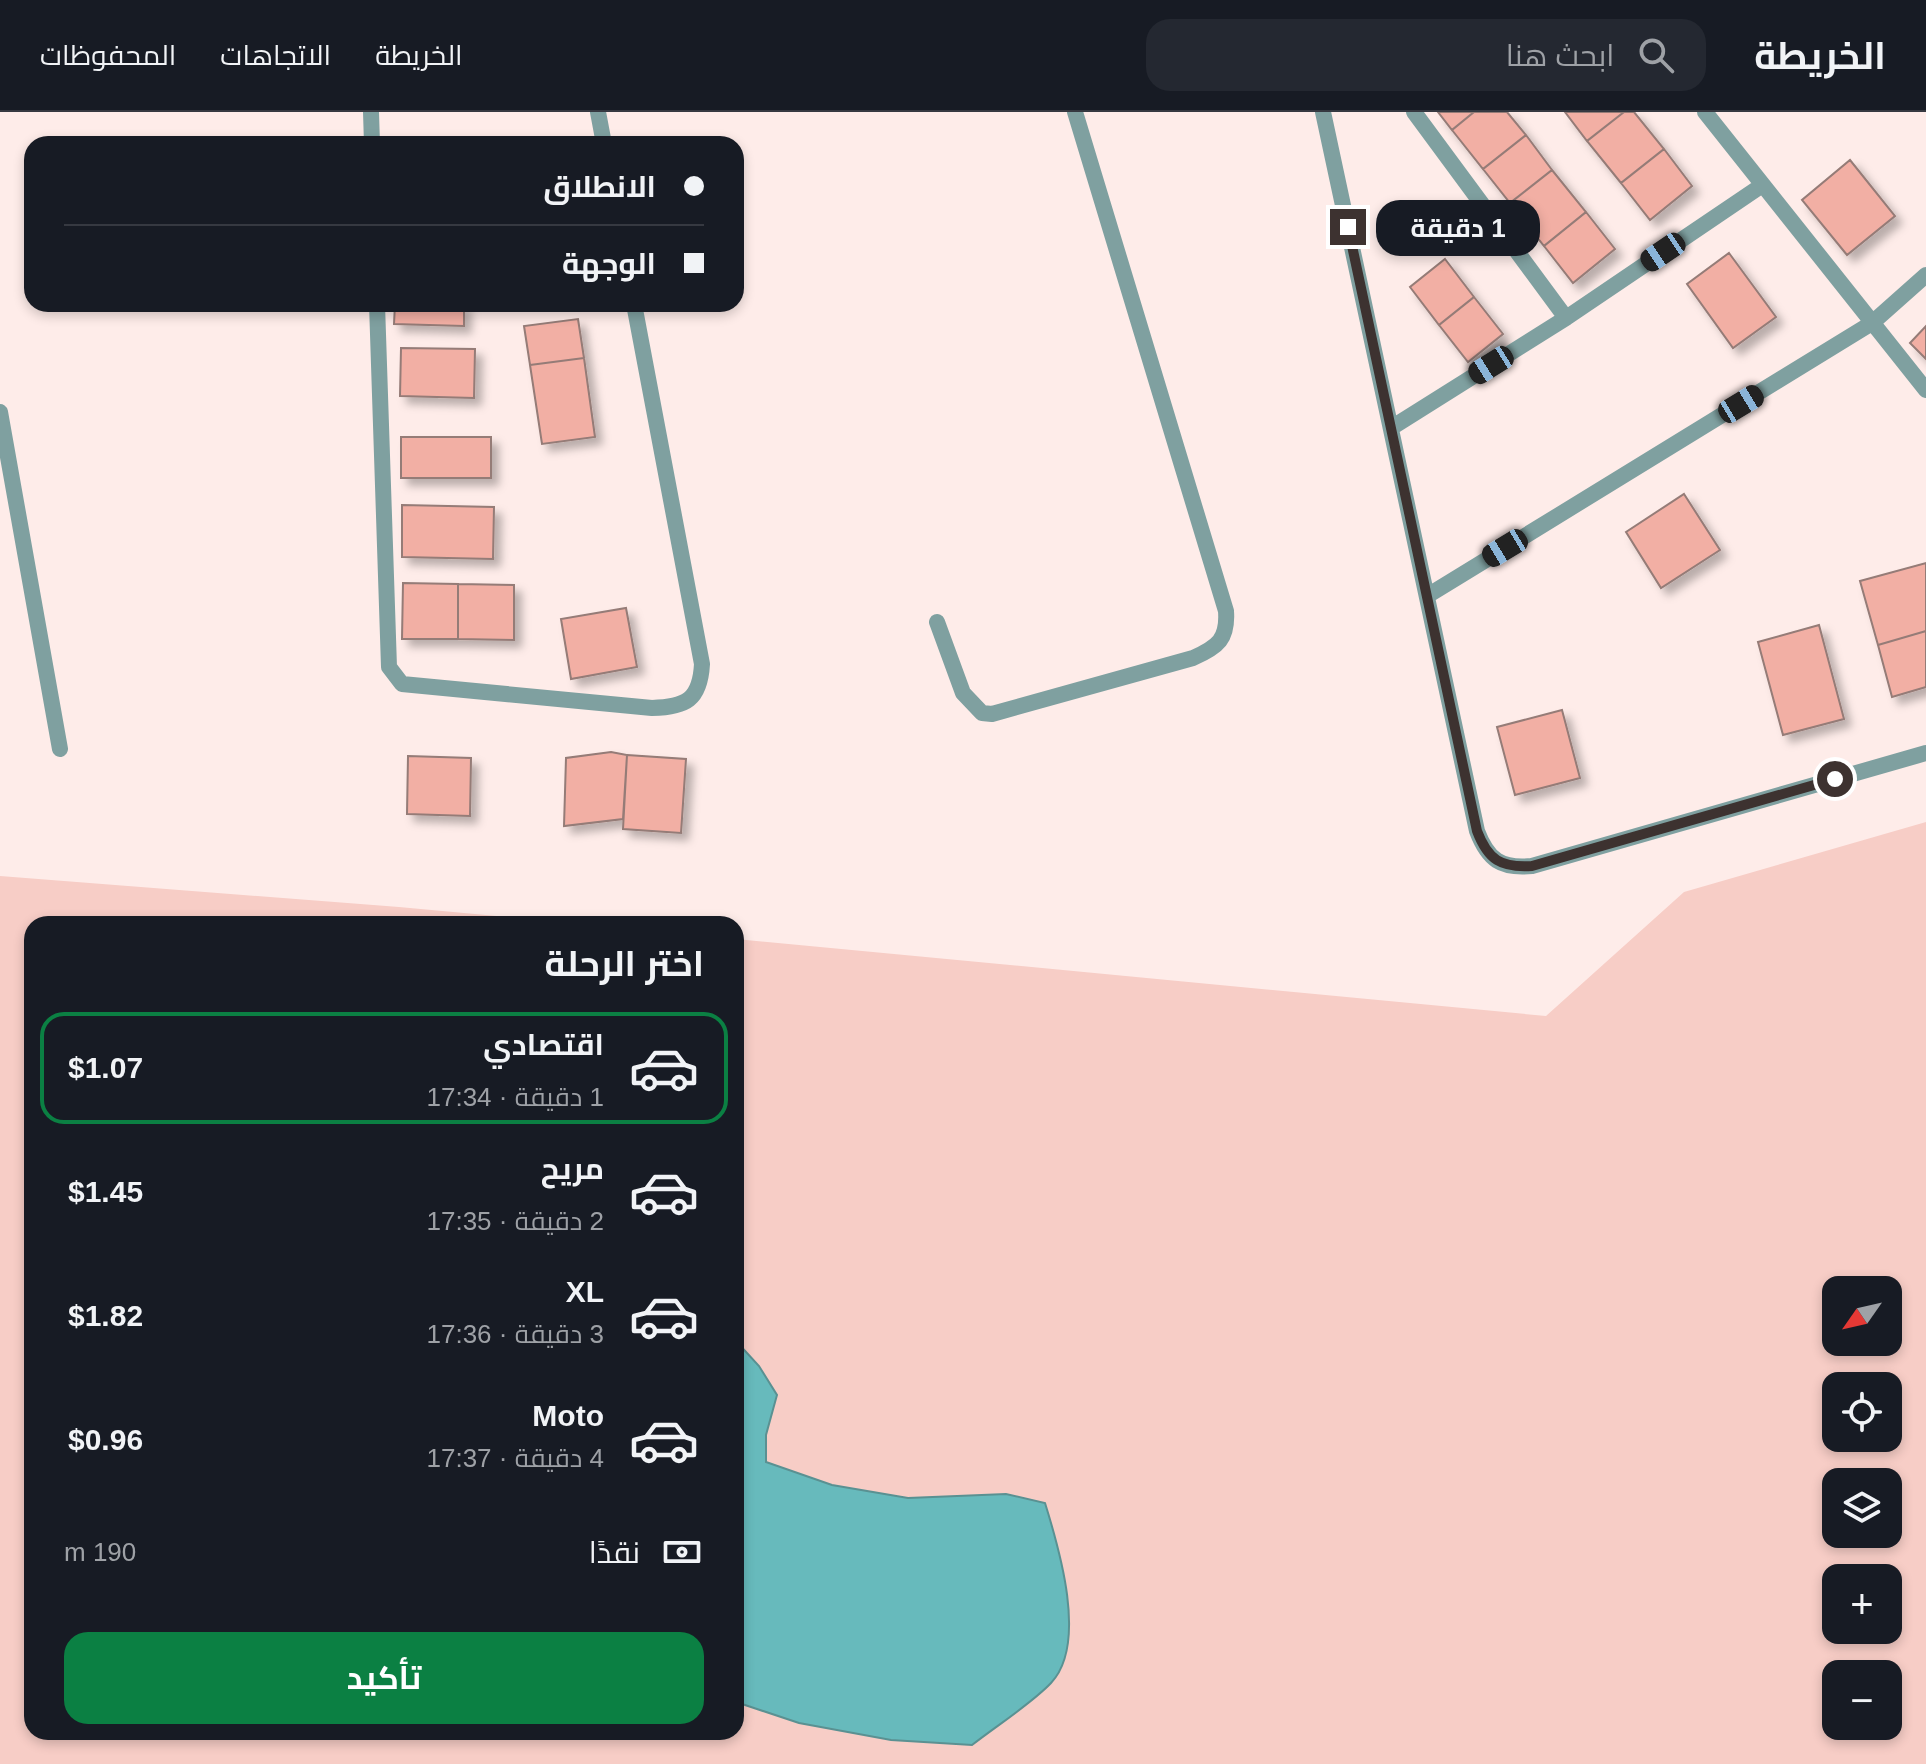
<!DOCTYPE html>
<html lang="ar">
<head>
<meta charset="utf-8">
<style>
  :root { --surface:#171b24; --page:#242831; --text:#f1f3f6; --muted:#9ea1a6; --line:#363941; --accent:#0b8043 }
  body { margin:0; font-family:Helvetica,Cairo,sans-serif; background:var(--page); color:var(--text); direction:rtl; height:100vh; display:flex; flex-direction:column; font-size:30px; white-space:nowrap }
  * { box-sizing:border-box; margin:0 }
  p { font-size:26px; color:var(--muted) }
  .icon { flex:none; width:44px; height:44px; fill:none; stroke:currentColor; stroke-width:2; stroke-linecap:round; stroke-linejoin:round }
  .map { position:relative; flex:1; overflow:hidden; direction:ltr }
  .drawer { position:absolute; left:24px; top:804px; width:720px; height:824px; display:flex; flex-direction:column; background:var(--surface); border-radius:24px; box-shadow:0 4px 12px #0003; direction:rtl }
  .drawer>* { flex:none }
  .top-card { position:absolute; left:24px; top:24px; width:720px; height:176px; border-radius:24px; box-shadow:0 4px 12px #0003; direction:rtl; display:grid; align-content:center; height:176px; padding:0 40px; background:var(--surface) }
  .needle { width:52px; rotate:236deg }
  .fabs { position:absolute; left:1822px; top:1164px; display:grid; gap:16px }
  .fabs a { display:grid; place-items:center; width:80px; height:80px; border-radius:16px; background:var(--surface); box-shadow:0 4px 12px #0003; font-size:40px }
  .end { position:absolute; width:36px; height:36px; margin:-18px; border:10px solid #3d3230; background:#fff; box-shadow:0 0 0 4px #fff }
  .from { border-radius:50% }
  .bubble { position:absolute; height:56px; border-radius:24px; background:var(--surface); box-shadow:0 4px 12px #0003; font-size:26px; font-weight:700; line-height:56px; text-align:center; direction:rtl }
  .car { position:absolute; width:24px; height:48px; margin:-24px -12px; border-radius:10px; box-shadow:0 0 6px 2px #0007; background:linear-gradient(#222 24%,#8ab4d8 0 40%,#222 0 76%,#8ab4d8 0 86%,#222 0) }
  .top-card b { display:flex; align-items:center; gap:28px; height:76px; font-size:30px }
  .top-card b+b { border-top:2px solid var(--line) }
  .top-card i { width:20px; height:20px; background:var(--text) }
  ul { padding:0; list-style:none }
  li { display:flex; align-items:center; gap:24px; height:112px; margin:0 16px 12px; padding:0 24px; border:4px solid transparent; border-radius:24px }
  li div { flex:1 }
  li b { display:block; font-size:30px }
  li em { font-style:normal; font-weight:700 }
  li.current { border-color:var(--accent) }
  li>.icon { width:72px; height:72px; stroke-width:1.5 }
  h2 { padding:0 40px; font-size:36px; line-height:96px }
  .pay { display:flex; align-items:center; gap:20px; height:88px; padding:0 40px; font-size:30px }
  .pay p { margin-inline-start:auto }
  .action { display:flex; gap:16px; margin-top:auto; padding:16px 40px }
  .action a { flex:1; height:92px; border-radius:24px; background:var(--accent); color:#fff; font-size:32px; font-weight:700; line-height:92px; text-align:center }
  header { display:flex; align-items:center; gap:48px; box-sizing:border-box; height:112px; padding:0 40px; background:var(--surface); border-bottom:2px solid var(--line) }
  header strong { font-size:38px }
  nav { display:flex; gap:44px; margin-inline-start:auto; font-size:28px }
  .search { width:560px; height:72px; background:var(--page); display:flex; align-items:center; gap:20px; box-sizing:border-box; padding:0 28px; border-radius:24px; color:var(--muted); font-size:30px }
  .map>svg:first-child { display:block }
</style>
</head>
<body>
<header>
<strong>الخريطة</strong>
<div class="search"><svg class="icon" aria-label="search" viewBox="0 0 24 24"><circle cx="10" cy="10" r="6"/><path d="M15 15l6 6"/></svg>ابحث هنا</div>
<nav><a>الخريطة</a><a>الاتجاهات</a><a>المحفوظات</a></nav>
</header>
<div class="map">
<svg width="1926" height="1652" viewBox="0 0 1926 1652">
  <defs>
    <filter id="shadow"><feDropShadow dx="7" dy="7" stdDeviation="4" flood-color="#0004"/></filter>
  </defs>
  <rect width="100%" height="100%" fill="#feece9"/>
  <path fill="#f7cdc6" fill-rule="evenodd" d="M1926 710V1652H0V764L399 795 581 812H32V1620H736V827L1546 904 1684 780ZM1836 1178H1888V1230H1836ZM1836 1274H1888V1326H1836ZM1836 1370H1888V1422H1836ZM1836 1466H1888V1518H1836ZM1836 1562H1888V1614H1836Z"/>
  <path fill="#67babc" stroke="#5a9192" stroke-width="2" d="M736 1229 759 1254 777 1283 766 1323V1350L832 1373 908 1386 1006 1382 1045 1391C1059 1436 1088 1532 1051 1571 1031 1592 996 1614 972 1633L891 1628 799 1611 736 1590Z"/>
  <path fill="#f2afa4" stroke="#957b77" stroke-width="2" filter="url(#shadow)" d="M1438 0H1474L1452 18Z
    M1474 0H1507L1526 23 1483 57 1452 18Z
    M1565 0H1624L1587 29Z
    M1624 0H1634L1664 37 1621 71 1587 29Z
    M1526 23 1552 58 1510 91 1483 57Z
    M1664 37 1692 74 1650 108 1621 71Z
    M1850 48 1895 104 1847 143 1802 88Z
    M1552 58 1586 100 1544 134 1510 91Z
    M1586 100 1615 137 1573 171 1544 134Z
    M1729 141 1776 205 1733 236 1687 172Z
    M1445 147 1474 185 1439 213 1410 175Z
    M1474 185 1503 222 1468 250 1439 213Z
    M395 192H464V214L394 212Z
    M578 207 584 246 530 253 524 214Z
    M1926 214V247L1910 231Z
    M401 236 475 237 474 286 400 284Z
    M584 246 595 325 542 332 530 253Z
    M401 325H491V366H401Z
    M1684 382 1720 438 1661 476 1626 420Z
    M402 393 494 395 493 447 402 445Z
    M1926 451V519L1878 533 1860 469Z
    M403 471 458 472V527H402Z
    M458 472 514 473V528L458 527Z
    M626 496 637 555 571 567 561 507Z
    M1819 513 1844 607 1783 623 1758 530Z
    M1926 519V575L1892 585 1878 533Z
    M1562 598 1580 666 1515 683 1497 615Z
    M611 640 627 643 623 707 564 714 566 646Z
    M627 643 686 647 681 721 623 717Z
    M408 644 471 646 470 704 407 702Z"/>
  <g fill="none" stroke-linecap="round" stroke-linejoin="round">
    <path stroke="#7fa0a0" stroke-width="16" d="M371 0 372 32
      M598 0 604 32
      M1323 0 1477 719C1488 748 1501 757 1532 754L1926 641
      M1414 0 1566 206
      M1705 0 1926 278
      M377 192 389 555 402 572 652 596C686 595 700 588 702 552L634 192
      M0 300 60 637
      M1391 316 1566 206 1761 74
      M1427 484 1872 211 1926 163
      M937 510 963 581 982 601 992 602 1193 546C1218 535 1228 527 1226 499L1075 0"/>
  </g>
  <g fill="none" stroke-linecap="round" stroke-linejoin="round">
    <path stroke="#3d3230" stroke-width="10" d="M1348 115 1477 719C1488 748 1501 756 1532 754L1835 667"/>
  </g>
</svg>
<div class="fabs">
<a><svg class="needle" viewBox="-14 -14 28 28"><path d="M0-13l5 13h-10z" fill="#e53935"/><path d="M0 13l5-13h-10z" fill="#9ea1a6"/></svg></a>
<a><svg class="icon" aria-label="locate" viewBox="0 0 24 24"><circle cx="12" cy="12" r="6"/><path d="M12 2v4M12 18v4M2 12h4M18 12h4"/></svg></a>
<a><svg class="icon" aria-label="layers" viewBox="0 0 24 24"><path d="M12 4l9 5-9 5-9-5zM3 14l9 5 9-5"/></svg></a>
<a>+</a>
<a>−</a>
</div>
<i class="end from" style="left:1835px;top:667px"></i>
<i class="end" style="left:1348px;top:115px"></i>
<div class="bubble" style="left:1376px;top:88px;width:164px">1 دقيقة</div>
<i class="car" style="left:1663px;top:140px;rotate:236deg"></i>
<i class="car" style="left:1491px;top:253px;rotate:238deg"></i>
<i class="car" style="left:1741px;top:292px;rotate:59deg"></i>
<i class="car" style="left:1505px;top:436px;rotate:239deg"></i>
<div class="top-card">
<b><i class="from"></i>الانطلاق</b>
<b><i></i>الوجهة</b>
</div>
<section class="drawer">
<h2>اختر الرحلة</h2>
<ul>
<li class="current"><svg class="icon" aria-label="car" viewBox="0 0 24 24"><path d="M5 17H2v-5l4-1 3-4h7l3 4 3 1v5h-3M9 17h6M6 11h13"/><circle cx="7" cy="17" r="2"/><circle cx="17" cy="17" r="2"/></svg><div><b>اقتصادي</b><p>1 دقيقة · 17:34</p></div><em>$1.07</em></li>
<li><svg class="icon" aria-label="car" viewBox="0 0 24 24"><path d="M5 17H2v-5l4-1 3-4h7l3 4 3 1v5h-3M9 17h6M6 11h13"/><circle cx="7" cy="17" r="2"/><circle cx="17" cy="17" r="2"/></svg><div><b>مريح</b><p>2 دقيقة · 17:35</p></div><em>$1.45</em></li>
<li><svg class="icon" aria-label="car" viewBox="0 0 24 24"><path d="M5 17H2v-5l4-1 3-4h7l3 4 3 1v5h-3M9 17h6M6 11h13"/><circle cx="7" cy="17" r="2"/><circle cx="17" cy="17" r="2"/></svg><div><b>XL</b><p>3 دقيقة · 17:36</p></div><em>$1.82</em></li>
<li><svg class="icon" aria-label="car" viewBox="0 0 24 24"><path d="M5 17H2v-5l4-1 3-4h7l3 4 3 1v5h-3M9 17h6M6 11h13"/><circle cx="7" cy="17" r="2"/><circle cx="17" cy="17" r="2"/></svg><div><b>Moto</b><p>4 دقيقة · 17:37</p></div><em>$0.96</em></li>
</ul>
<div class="pay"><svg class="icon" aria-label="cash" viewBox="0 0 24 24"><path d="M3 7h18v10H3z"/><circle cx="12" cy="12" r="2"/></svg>نقدًا<p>190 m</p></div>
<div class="action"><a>تأكيد</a></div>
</section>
</div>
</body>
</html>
